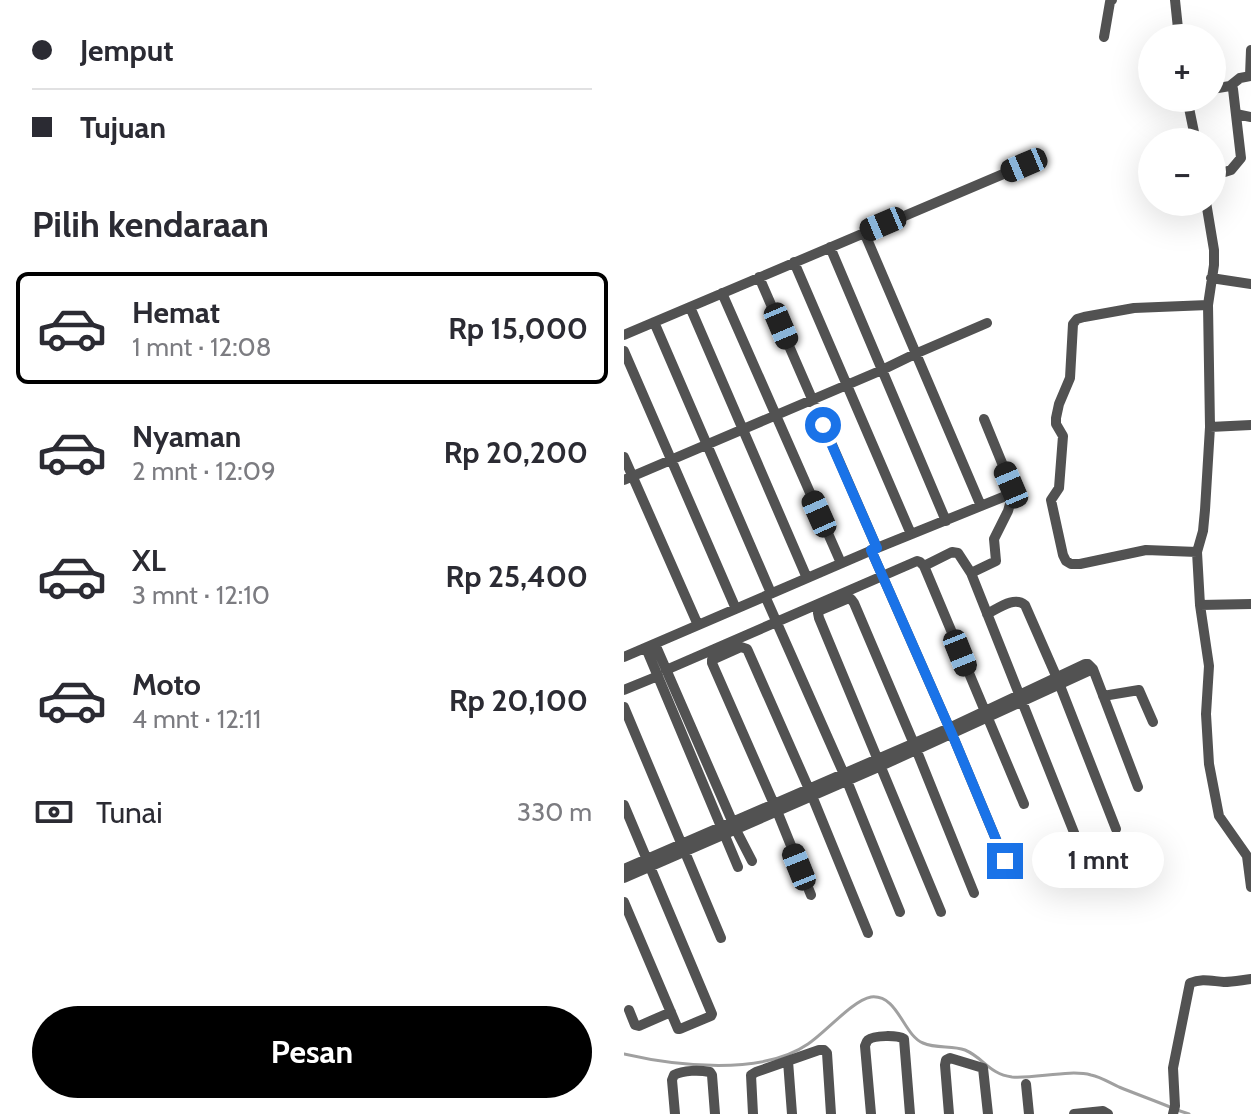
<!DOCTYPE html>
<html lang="id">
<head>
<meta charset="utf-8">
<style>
  :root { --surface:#fff; --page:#f2f2f3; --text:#2b2b33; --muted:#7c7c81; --line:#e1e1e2; --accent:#000 }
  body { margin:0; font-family:Cabin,sans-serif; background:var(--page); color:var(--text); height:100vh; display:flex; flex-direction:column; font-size:30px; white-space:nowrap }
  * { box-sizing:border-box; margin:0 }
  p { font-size:26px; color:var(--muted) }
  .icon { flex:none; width:44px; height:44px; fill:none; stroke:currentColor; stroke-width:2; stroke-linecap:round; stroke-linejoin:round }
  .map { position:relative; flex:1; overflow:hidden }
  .side { display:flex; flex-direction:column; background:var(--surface); width:624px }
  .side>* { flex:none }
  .hud { display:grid; align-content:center; height:176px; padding:0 32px; background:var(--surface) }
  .tools { position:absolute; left:514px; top:24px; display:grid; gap:16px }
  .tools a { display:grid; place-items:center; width:88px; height:88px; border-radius:50%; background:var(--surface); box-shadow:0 8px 32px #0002; font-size:40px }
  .end { position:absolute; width:36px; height:36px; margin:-18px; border:10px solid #1a73e8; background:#fff; box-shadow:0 0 0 4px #fff }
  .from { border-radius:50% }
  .bubble { position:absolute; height:56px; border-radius:28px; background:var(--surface); box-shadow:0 8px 32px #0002; font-size:26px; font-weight:700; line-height:56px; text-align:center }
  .car { position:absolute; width:24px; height:48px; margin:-24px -12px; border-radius:10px; box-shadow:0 0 6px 2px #0007; background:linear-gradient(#222 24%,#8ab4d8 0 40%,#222 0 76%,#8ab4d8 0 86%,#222 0) }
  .hud b { display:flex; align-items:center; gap:28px; height:76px; font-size:30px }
  .hud b+b { border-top:2px solid var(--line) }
  .hud i { width:20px; height:20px; background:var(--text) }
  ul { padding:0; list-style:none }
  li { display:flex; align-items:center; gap:24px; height:112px; margin:0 16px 12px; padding:0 16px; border:4px solid transparent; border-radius:12px }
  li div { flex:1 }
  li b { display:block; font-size:30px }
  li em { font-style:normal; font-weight:700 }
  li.selected { border-color:var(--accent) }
  li>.icon { width:72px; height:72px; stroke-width:1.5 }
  h2 { padding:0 32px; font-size:36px; line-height:96px }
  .pay { display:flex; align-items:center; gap:20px; height:88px; padding:0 32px; font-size:30px }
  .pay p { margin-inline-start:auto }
  .cta { display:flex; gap:16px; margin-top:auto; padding:16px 32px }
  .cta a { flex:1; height:92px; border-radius:48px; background:var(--accent); color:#fff; font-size:32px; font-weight:700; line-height:92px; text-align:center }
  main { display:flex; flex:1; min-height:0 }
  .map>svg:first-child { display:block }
</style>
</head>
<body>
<main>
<section class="side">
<div class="hud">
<b><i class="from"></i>Jemput</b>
<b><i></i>Tujuan</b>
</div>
<h2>Pilih kendaraan</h2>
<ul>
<li class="selected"><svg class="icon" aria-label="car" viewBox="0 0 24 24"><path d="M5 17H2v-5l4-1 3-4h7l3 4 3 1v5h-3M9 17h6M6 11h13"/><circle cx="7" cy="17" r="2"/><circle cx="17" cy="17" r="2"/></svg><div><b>Hemat</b><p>1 mnt · 12:08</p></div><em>Rp 15,000</em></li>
<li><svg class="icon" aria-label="car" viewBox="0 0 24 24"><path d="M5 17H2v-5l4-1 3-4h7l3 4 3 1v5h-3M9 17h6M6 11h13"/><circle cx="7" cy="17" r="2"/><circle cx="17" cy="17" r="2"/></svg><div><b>Nyaman</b><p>2 mnt · 12:09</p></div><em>Rp 20,200</em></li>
<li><svg class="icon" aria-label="car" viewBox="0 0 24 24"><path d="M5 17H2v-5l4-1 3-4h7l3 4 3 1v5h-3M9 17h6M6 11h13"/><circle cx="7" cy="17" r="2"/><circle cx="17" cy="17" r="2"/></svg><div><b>XL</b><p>3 mnt · 12:10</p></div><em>Rp 25,400</em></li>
<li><svg class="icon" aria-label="car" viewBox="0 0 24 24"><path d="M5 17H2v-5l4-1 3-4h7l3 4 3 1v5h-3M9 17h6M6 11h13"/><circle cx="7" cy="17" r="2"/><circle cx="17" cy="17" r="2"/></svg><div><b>Moto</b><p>4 mnt · 12:11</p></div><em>Rp 20,100</em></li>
</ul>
<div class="pay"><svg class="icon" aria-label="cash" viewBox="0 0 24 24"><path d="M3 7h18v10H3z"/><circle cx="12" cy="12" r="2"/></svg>Tunai<p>330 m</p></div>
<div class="cta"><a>Pesan</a></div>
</section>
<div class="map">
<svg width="627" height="1114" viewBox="0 0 627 1114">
  <rect width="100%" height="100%" fill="#fff"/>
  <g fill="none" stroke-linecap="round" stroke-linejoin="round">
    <path stroke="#a0a0a0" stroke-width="3" d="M0 1054C52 1066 138 1076 184 1044 201 1033 229 1000 247 997 274 994 279 1035 299 1043 313 1049 328 1045 341 1050 360 1058 365 1074 388 1077 410 1079 446 1069 467 1075 477 1077 486 1083 495 1087 512 1094 529 1100 546 1107
      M553 1110 565 1114"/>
    <path stroke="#525252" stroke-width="10" d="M551 0 555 38
      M480 37 486 2 488 0
      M626 76 627 50
      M606 86 616 78 627 76
      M588 89 606 86 609 89 617 158 607 170 588 176
      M563 98 572 142
      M612 114 627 117
      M582 202 590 250V265L584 305 586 427 581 510 579 531 573 552 576 605 585 666 582 714 585 764 595 816 623 856 627 887
      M240 232 357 506
      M206 247 322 521
      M170 262 287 534
      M135 277 253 548
      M587 278 627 284
      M98 293 217 563
      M66 307 183 578
      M30 322 147 593
      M0 335 417 158
      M0 351 112 609
      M586 427 627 425
      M0 457 74 625
      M0 480 258 370 291 354 363 323
      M247 550 328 734 381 861
      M573 552 522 550 456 564H447L442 561 439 555 427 500 435 488 439 436 432 424V418L435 404 446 378 449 324 453 319 460 317 510 308 584 305
      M347 573 372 561 370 539 384 511 389 493
      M141 596 223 781 276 912
      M576 605 627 604
      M363 614C375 608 390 596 401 605L433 678 492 829
      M31 644 112 830 128 861
      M22 648 114 867
      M0 657 253 548 389 493 387 485 360 419
      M469 669 514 787
      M42 670 293 561 296 562 300 566
      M0 690 34 676
      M479 696 515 690 529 722
      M0 707 97 938
      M400 804 300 566 328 552 334 553 347 573 451 835
      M0 805 88 1014 87 1016 56 1029H54L0 902
      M0 869 325 728 461 664H464L469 669 257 766 0 878
      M187 895 153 811 88 663V660L117 647 123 649 124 651 188 796 244 933
      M317 912 195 618 194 613 197 610 223 599H227L230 603 290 744 350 893
      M5 1010 11 1025 15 1026 47 1012
      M164 1061 168 1114
      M402 1084 405 1114
      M51 1114 48 1080 50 1075C60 1070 75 1070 86 1072L88 1075 91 1114
      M129 1114 127 1075 132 1072 195 1050H200L203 1053 207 1114
      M247 1114 241 1046C242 1044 242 1042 244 1040 250 1035 274 1035 280 1039L286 1114
      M325 1114 321 1065 322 1060 326 1058 359 1068 364 1114
      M450 1114 479 1111 484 1114
      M549 1114 551 1106 549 1068 566 983C578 978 587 981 600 982 609 982 618 980 627 979"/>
  </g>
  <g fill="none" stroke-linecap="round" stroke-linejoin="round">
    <path stroke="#1a73e8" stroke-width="10" d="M199 425 253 548 247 550 328 734 381 861"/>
  </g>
</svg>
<div class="tools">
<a>+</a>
<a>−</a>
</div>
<i class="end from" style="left:199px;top:425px"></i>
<i class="end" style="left:381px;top:861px"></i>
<div class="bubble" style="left:408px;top:832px;width:132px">1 mnt</div>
<i class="car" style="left:400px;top:165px;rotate:247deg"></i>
<i class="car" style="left:259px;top:224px;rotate:247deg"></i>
<i class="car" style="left:157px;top:326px;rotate:157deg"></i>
<i class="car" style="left:387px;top:485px;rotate:337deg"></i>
<i class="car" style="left:195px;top:514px;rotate:336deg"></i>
<i class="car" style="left:336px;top:653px;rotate:158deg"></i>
<i class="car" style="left:175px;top:867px;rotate:338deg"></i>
</div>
</main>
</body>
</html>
